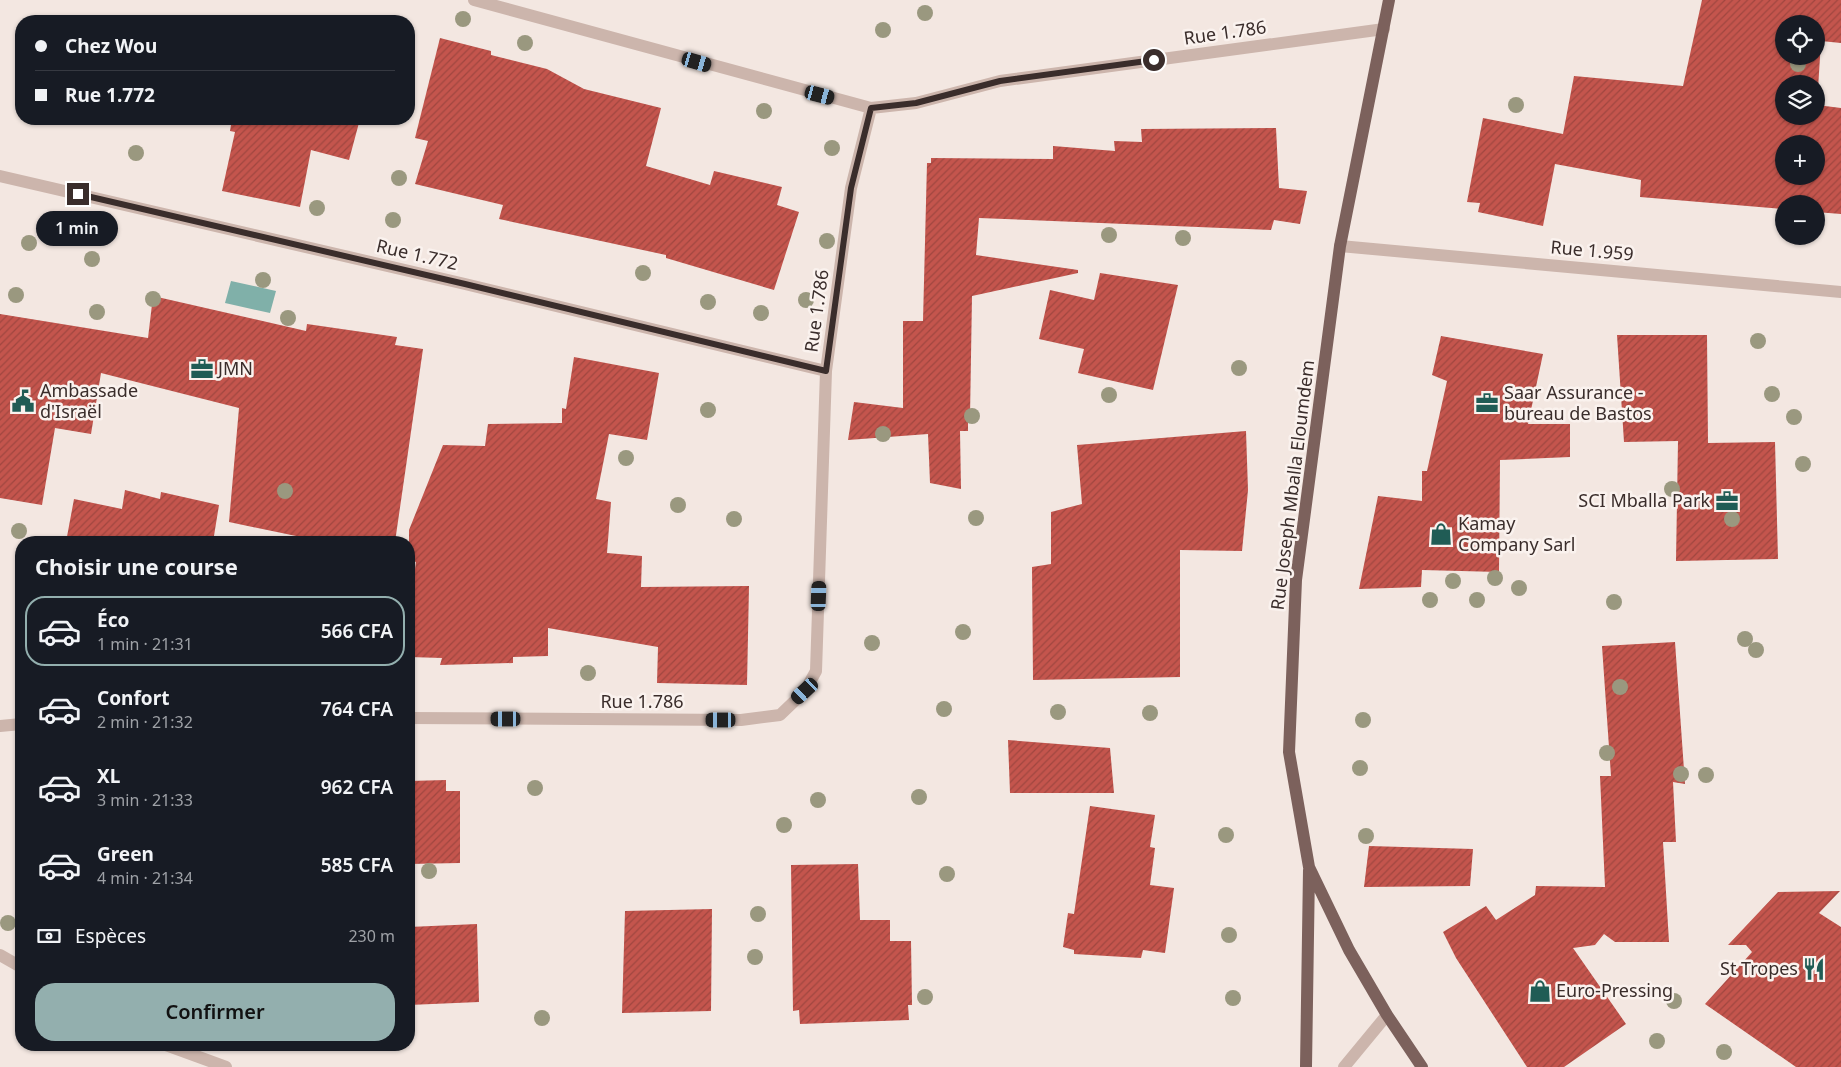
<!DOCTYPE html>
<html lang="fr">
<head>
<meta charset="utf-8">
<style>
  :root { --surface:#171b24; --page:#242831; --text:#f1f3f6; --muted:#9ea1a6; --line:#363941; --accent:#93afae }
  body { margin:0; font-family:"Noto Sans",sans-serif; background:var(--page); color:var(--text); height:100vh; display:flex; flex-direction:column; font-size:19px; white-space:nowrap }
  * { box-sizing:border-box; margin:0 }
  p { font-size:16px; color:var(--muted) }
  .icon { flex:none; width:28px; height:28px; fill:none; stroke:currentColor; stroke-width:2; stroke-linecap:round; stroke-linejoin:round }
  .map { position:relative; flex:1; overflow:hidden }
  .panel { position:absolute; left:15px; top:536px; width:400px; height:515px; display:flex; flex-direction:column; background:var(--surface); border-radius:20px; box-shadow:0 1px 4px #0004 }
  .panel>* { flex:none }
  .hud { position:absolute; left:15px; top:15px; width:400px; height:110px; border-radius:20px; box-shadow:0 1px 4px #0004; display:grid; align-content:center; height:110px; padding:0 20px; background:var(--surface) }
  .fabs { position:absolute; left:1775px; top:15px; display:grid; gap:10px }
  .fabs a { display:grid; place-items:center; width:50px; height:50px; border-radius:50%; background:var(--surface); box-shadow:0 1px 4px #0004; font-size:25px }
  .end { position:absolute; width:22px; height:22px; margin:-11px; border:6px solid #3a2d2b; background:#fff; box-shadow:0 0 0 2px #fff }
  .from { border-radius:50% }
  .bubble { position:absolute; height:35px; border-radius:18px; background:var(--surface); box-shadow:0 1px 4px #0004; font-size:16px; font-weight:600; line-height:35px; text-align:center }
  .car { position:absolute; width:15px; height:30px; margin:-15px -8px; border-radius:6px; box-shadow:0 0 4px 1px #0007; background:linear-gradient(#222 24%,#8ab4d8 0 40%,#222 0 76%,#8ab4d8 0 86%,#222 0) }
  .hud b { display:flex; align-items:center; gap:18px; height:48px; font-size:19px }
  .hud b+b { border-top:1px solid var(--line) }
  .hud i { width:12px; height:12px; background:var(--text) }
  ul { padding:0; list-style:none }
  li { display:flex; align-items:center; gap:15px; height:70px; margin:0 10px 8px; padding:0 10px; border:2px solid transparent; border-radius:20px }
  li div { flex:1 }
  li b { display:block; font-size:19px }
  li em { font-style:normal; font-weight:600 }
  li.selected { border-color:var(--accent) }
  li>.icon { width:45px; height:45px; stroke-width:1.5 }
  h2 { padding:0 20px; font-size:22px; line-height:60px }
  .pay { display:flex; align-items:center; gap:12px; height:55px; padding:0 20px; font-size:19px }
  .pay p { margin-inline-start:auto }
  .action { display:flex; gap:10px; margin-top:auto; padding:10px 20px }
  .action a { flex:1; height:58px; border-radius:20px; background:var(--accent); color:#111; font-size:20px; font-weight:600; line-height:58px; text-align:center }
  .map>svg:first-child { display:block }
</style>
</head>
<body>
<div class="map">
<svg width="1841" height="1067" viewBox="0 0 1841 1067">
  <defs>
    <pattern id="building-hatch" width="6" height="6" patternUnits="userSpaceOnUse" patternTransform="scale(1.25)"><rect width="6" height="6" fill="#c4554d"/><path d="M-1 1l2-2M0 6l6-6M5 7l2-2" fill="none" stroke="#a04740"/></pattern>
  </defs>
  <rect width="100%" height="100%" fill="#f3e7e1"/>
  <path fill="#80b0a9" d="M231 281 276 291 270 313 225 303Z"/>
  <path fill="url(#building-hatch)" fill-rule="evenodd" d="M1702 0H1841V43L1821 41 1817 105 1841 108V214L1816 212V204H1784V209L1640 197 1641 180 1555 164 1543 226 1478 212 1480 203 1467 202 1483 118 1563 134 1574 76 1683 86ZM1784 24H1816V56H1784ZM1784 84H1816V116H1784ZM1784 144H1816V176H1784Z
    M440 38 491 51V55L547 69 584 89 661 108 646 166 710 185 714 171 782 187 777 205 799 212 774 290 666 258V255L499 219 503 205 415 184 428 141 415 138Z
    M232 119H360L349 160 311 150 300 207 222 191 235 132 230 131Z
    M1276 128 1279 188 1307 191 1300 224 1274 220 1271 230 979 218 976 255 1078 270V273L972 296 970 417H968V431H960L961 489 930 483 928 434 848 440 854 402 903 408V321H923L927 163H931V158L1053 159V146L1115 151 1114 141 1142 142 1141 129Z
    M1100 273 1178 285 1153 390 1078 373 1084 349 1039 339 1050 290 1094 300Z
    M153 296 306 331 307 324 397 337 395 345 423 349 395 542H325L229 522 239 408 101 373 91 434 55 428 42 505 0 498V314L148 338Z
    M1617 335H1707L1708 443 1775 442 1778 559 1676 561 1678 441 1624 442Z
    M1441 336 1543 354 1528 424H1570V457L1500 460 1499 572 1422 570 1421 587 1359 589 1378 496 1422 501V471H1427L1447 381 1432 375Z
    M574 357 659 373 647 440 609 434 596 499 611 502 607 553 642 556 641 587 749 586 747 685 657 683 658 647 548 628V656L513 657V663L440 665 442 658 409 657V611L416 562 409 560V530L443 445 485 446 488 424 562 423V408L566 409Z
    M1246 431 1248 490 1242 551 1180 550V677L1033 680 1032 567 1051 564V512L1082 504 1077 445Z
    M125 490 160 499 161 492 219 505 213 542H66L74 499 122 509Z
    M1675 642 1685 784 1673 782 1676 842H1663L1669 942H1615L1604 934 1595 945 1573 948 1626 1024 1564 1067H1527L1456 958 1443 932 1486 906 1496 920 1535 895 1536 886 1605 887 1600 776H1611L1602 646Z
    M1008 740 1110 748 1114 793H1010Z
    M446 780V791H460V863L409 864V781Z
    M1090 806 1155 815 1150 847 1155 848 1150 885 1174 888 1165 953 1143 950 1141 958 1074 954V950L1063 947 1068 913 1074 914Z
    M1369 846 1473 849 1470 886 1364 887Z
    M858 864 860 920H890V941H911L912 1005H908L909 1020 800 1024 799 1010 793 1011 791 865Z
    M1840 891 1819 913 1841 927V1067H1796L1705 1004 1752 952 1746 945H1728L1778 892Z
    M712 909 711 1011 622 1013 625 911Z
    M477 924 479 1002 409 1005V927Z"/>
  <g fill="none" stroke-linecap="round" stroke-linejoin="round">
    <path stroke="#ccb5ac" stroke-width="12" d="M474 0 871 108
      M0 176 465 284 826 371
      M1340 246 1841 292
      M409 718 741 720 780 715 805 691 816 671 826 371 851 188 871 108 916 103 1000 81 1384 29
      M0 726 21 724
      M0 955 21 967
      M166 1045 226 1067
      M1344 1067 1387 1015"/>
    <path stroke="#7c615c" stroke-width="12" d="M1389 0 1340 246 1296 580 1289 752 1309 867 1349 950 1387 1015 1422 1067
      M1306 1067 1309 870"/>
  </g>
  <g fill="#9a987f">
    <circle cx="925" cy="13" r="8"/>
    <circle cx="463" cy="19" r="8"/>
    <circle cx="883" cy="30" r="8"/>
    <circle cx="525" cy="43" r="8"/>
    <circle cx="1798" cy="64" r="8"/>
    <circle cx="1516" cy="105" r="8"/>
    <circle cx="764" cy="111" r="8"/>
    <circle cx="832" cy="148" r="8"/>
    <circle cx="136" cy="153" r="8"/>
    <circle cx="399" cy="178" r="8"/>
    <circle cx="317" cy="208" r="8"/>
    <circle cx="393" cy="220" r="8"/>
    <circle cx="1109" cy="235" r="8"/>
    <circle cx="1183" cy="238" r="8"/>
    <circle cx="827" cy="241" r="8"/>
    <circle cx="29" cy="243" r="8"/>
    <circle cx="92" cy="259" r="8"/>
    <circle cx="643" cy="273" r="8"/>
    <circle cx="263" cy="280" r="8"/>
    <circle cx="16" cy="295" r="8"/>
    <circle cx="153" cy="299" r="8"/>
    <circle cx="806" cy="300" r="8"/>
    <circle cx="708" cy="302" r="8"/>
    <circle cx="97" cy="312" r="8"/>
    <circle cx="761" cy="313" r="8"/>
    <circle cx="288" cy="318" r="8"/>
    <circle cx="1758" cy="341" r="8"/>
    <circle cx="1239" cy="368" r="8"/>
    <circle cx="1772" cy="394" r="8"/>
    <circle cx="1109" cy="395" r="8"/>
    <circle cx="708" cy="410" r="8"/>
    <circle cx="972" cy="416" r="8"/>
    <circle cx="1794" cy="417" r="8"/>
    <circle cx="883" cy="434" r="8"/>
    <circle cx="626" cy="458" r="8"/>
    <circle cx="1803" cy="464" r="8"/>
    <circle cx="1672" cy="489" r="8"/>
    <circle cx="285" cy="491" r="8"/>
    <circle cx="678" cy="505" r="8"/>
    <circle cx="976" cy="518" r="8"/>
    <circle cx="734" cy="519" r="8"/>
    <circle cx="1732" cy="519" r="8"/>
    <circle cx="19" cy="531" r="8"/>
    <circle cx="1495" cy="578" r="8"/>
    <circle cx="1453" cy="581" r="8"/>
    <circle cx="1519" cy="588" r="8"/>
    <circle cx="1430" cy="600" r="8"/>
    <circle cx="1477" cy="600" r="8"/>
    <circle cx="1614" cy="602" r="8"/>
    <circle cx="963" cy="632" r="8"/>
    <circle cx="1745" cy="639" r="8"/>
    <circle cx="872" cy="643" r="8"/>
    <circle cx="1756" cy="650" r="8"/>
    <circle cx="588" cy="673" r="8"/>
    <circle cx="1620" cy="687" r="8"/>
    <circle cx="944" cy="709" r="8"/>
    <circle cx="1058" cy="712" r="8"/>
    <circle cx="1150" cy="713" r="8"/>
    <circle cx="1363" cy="720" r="8"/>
    <circle cx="1607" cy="753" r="8"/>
    <circle cx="1360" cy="768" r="8"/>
    <circle cx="1681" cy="774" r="8"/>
    <circle cx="1706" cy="775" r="8"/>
    <circle cx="535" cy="788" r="8"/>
    <circle cx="919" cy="797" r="8"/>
    <circle cx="818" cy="800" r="8"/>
    <circle cx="784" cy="825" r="8"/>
    <circle cx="1226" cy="835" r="8"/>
    <circle cx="1366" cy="836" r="8"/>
    <circle cx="429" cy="871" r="8"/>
    <circle cx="947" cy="874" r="8"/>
    <circle cx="758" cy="914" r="8"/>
    <circle cx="8" cy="923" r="8"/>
    <circle cx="1229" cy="935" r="8"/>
    <circle cx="755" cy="957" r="8"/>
    <circle cx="925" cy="997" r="8"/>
    <circle cx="1233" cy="998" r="8"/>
    <circle cx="1674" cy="1001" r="8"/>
    <circle cx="542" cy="1018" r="8"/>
    <circle cx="1657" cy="1041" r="8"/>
    <circle cx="1724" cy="1052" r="8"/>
  </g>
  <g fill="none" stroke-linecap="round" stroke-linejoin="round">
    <path stroke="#3a2d2b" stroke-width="6" d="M78 194 465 284 826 371 851 188 871 108 916 103 1000 81 1154 60"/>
  </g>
  <defs>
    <symbol id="office-bare" viewBox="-9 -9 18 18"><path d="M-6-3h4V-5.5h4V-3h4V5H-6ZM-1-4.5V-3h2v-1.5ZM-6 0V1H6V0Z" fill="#205c55" stroke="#faf2ee" stroke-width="2.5" paint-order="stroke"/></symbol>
    <symbol id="civic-bare" viewBox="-9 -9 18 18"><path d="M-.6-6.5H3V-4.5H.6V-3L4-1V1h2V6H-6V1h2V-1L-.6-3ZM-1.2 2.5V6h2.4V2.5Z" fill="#205c55" stroke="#faf2ee" stroke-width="2.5" paint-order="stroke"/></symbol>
    <symbol id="shop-bare" viewBox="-9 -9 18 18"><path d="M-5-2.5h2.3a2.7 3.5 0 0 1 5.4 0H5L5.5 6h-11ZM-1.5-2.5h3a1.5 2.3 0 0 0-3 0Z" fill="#205c55" stroke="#faf2ee" stroke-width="2.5" paint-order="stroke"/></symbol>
    <symbol id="restaurant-bare" viewBox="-9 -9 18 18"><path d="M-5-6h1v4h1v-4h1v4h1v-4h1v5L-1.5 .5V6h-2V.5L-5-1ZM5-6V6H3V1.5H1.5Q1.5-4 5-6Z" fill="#205c55" stroke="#faf2ee" stroke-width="2.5" paint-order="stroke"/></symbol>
  </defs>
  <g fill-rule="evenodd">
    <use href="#office-bare" x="186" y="353" width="32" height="32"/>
    <use href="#civic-bare" x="7" y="385" width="32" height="32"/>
    <use href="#office-bare" x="1471" y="387" width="32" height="32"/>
    <use href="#office-bare" x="1711" y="485" width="32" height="32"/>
    <use href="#shop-bare" x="1425" y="518" width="32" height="32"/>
    <use href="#restaurant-bare" x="1798" y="953" width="32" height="32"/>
    <use href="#shop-bare" x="1524" y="975" width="32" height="32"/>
  </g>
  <g text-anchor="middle" stroke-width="5" stroke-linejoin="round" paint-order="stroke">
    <g font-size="18" fill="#3a2d2b" stroke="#faf2ee">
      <text transform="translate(1225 33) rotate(-8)" y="6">Rue 1.786</text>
      <text transform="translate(1592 251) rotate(5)" y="6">Rue 1.959</text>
      <text transform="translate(417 255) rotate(13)" y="6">Rue 1.772</text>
      <text transform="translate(817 311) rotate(-82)" y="6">Rue 1.786</text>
      <text transform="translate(1293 485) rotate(-83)" y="6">Rue Joseph Mballa Eloumdem</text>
      <text x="642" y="708">Rue 1.786</text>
    </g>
    <g font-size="18" fill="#3a2d2b" stroke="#faf2ee" text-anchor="start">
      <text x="218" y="375">JMN</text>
      <text x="40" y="397">Ambassade<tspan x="40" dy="21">d'Israël</tspan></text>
      <text x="1504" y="399">Saar Assurance -<tspan x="1504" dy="21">bureau de Bastos</tspan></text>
      <text x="1710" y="507" text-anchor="end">SCI Mballa Park</text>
      <text x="1458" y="530">Kamay<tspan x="1458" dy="21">Company Sarl</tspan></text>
      <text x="1798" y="975" text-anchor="end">St Tropes</text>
      <text x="1556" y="997">Euro-Pressing</text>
    </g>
  </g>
</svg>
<div class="fabs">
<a><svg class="icon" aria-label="locate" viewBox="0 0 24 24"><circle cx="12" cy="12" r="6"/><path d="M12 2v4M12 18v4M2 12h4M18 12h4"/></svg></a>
<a><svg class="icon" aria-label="layers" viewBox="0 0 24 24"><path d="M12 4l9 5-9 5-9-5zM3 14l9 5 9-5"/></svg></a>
<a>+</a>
<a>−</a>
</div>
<i class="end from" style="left:1154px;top:60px"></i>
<i class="end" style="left:78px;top:194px"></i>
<div class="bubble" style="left:36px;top:211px;width:82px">1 min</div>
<i class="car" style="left:697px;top:62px;rotate:106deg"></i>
<i class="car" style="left:820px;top:95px;rotate:105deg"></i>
<i class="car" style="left:819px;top:596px;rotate:2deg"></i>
<i class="car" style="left:805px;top:691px;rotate:227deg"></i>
<i class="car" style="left:506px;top:719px;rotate:270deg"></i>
<i class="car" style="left:721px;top:720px;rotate:270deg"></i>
<div class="hud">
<b><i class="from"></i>Chez Wou</b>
<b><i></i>Rue 1.772</b>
</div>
<section class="panel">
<h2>Choisir une course</h2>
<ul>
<li class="selected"><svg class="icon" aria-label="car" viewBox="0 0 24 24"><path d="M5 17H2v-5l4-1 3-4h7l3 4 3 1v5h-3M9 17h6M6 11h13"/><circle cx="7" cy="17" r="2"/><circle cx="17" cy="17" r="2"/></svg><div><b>Éco</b><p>1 min · 21:31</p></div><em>566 CFA</em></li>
<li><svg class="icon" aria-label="car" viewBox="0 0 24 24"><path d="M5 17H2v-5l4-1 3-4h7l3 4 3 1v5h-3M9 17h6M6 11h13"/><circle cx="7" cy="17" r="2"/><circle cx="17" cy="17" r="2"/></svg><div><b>Confort</b><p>2 min · 21:32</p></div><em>764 CFA</em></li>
<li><svg class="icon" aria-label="car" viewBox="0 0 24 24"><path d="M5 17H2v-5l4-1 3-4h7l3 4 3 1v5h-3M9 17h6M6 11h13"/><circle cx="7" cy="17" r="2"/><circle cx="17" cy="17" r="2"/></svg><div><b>XL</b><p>3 min · 21:33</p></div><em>962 CFA</em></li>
<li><svg class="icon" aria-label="car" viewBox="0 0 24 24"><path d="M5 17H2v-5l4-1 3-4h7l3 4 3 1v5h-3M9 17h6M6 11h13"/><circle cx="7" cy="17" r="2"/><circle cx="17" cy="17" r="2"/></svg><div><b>Green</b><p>4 min · 21:34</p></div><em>585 CFA</em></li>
</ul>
<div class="pay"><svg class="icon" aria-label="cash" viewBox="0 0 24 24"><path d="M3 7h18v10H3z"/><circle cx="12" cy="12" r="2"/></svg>Espèces<p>230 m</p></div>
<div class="action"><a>Confirmer</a></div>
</section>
</div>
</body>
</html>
